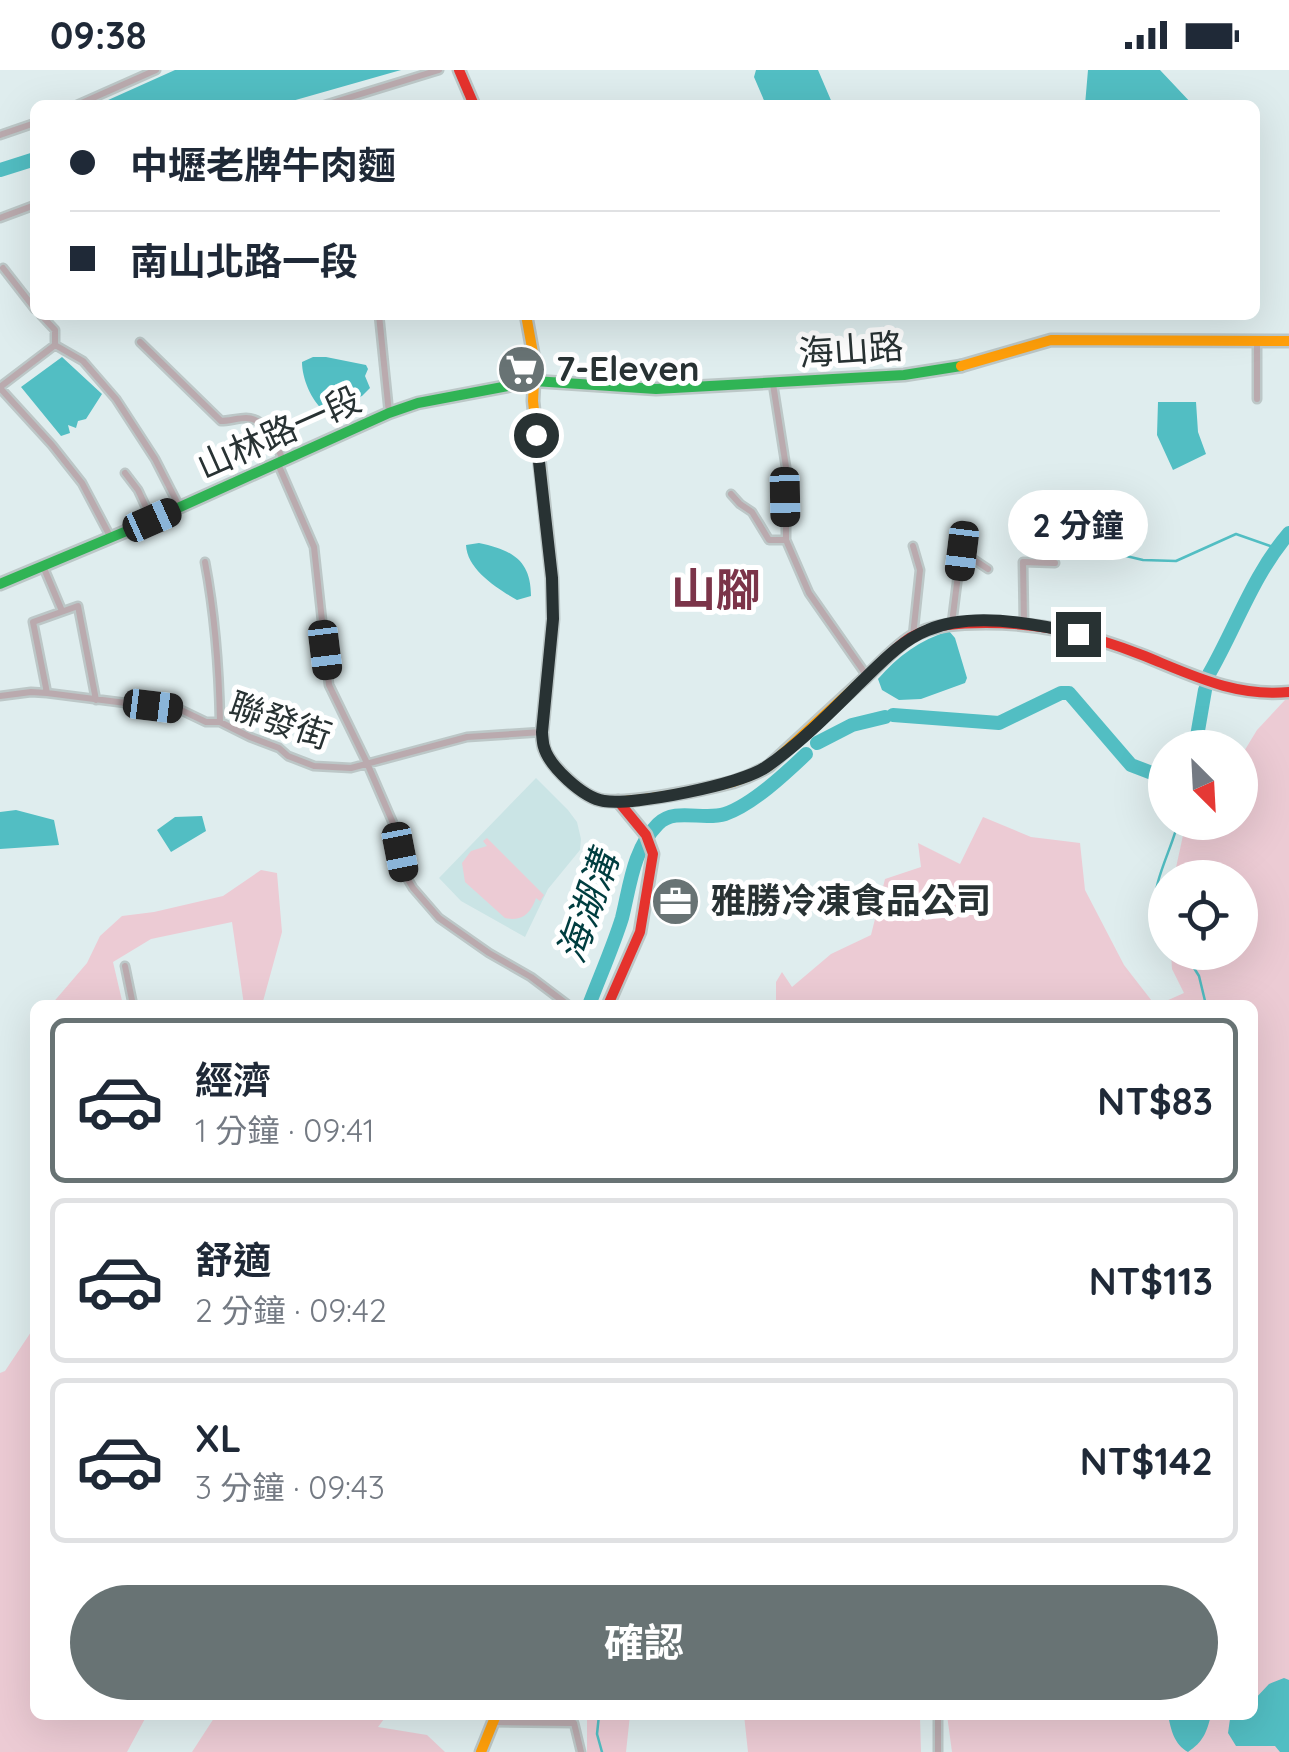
<!DOCTYPE html>
<html lang="zh-TW">
<head>
<meta charset="utf-8">
<style>
  :root { --surface:#fff; --page:#f2f2f3; --text:#1f2937; --muted:#747a83; --line:#e0e1e3; --accent:#687374 }
  body { margin:0; font-family:Quicksand,"Noto Sans TC",sans-serif; background:var(--page); color:var(--text); height:100vh; display:flex; flex-direction:column; font-size:38px; white-space:nowrap }
  * { box-sizing:border-box; margin:0 }
  p { font-size:32px; color:var(--muted) }
  .icon { flex:none; width:55px; height:55px; fill:none; stroke:currentColor; stroke-width:2; stroke-linecap:round; stroke-linejoin:round }
  .map { position:relative; flex:1; overflow:hidden }
  .sheet { position:absolute; left:30px; top:930px; width:1228px; height:720px; display:flex; flex-direction:column; background:var(--surface); border-radius:15px; box-shadow:0 10px 40px #0002 }
  .sheet>* { flex:none }
  .guide { position:absolute; left:30px; top:30px; width:1230px; height:220px; border-radius:15px; box-shadow:0 10px 40px #0002; display:grid; align-content:center; height:220px; padding:0 40px; background:var(--surface) }
  .needle { width:65px; rotate:156deg }
  .controls { position:absolute; left:1148px; top:660px; display:grid; gap:20px }
  .controls a { display:grid; place-items:center; width:110px; height:110px; border-radius:50%; background:var(--surface); box-shadow:0 10px 40px #0002; font-size:50px }
  .end { position:absolute; width:45px; height:45px; margin:-22px; border:12px solid #283233; background:#fff; box-shadow:0 0 0 5px #fff }
  .from { border-radius:50% }
  .bubble { position:absolute; height:70px; border-radius:35px; background:var(--surface); box-shadow:0 10px 40px #0002; font-size:32px; font-weight:700; line-height:70px; text-align:center }
  .car { position:absolute; width:30px; height:60px; margin:-30px -15px; border-radius:12px; box-shadow:0 0 8px 2px #0007; background:linear-gradient(#222 24%,#8ab4d8 0 40%,#222 0 76%,#8ab4d8 0 86%,#222 0) }
  .guide b { display:flex; align-items:center; gap:35px; height:95px; font-size:38px }
  .guide b+b { border-top:2px solid var(--line) }
  .guide i { width:25px; height:25px; background:var(--text) }
  ul { padding:18px 0 0; list-style:none }
  li { display:flex; align-items:center; gap:30px; height:165px; margin:0 20px 15px; padding:0 20px; border:5px solid var(--line); border-radius:15px }
  li div { flex:1 }
  li b { display:block; font-size:38px }
  li em { font-style:normal; font-weight:700 }
  li.current { border-color:var(--accent) }
  li>.icon { width:90px; height:90px; stroke-width:1.5 }
  .primary-button { display:flex; gap:20px; margin-top:auto; padding:20px 40px }
  .primary-button a { flex:1; height:115px; border-radius:60px; background:var(--accent); color:#fff; font-size:40px; font-weight:700; line-height:115px; text-align:center }
  .status { display:flex; justify-content:space-between; align-items:center; height:70px; padding:0 50px; background:var(--surface); direction:ltr }
  .status svg { height:28px; fill:currentColor }
  .map>svg:first-child { display:block }
</style>
</head>
<body>
<div class="status"><b>09:38</b><svg viewBox="0 0 49 12"><path d="M0 12V9h3v3zM5 12V6h3v6zM10 12V3h3v9zM15 12V0h3v12zM26 1h20v11H26zM47 4h2v5h-2z"/></svg></div>
<div class="map">
<svg width="1289" height="1682" viewBox="0 0 1289 1682">
  <rect width="100%" height="100%" fill="#dfedee"/>
  <path fill="#cae4e5" d="M536 708 568 740 577 752 581 769 580 780 548 819 525 867 461 831 439 808Z"/>
  <path fill="#eccbd4" d="M1289 629V1682H952L947 1645H1252V935H1157L1184 923 1172 899 1171 883 1240 882V808L1174 807 1185 756C1203 749 1210 753 1225 763L1228 753 1240 752V688L1257 660 1285 630Z
    M983 747 1031 767 1080 773 1085 820 1124 895 1155 935H776V912L782 902 792 917 831 884 871 865 885 809 921 797 918 773 960 794Z
    M487 768 544 825 540 831 536 828C531 843 522 852 505 848L465 812 462 793 471 781 487 776 483 771Z
    M261 800 277 803 282 862 262 935H244L232 852 151 869 113 892 123 935H51L87 893 100 866 122 846 154 842 223 826Z
    M35 1256V1645H147L127 1682H0V1303L5 1301Z
    M216 1645H387L378 1657 427 1665 445 1682H192Z
    M587 1645H630L626 1682H587Z
    M744 1645H915L920 1647 921 1682H748Z"/>
  <path fill="#52bec3" d="M175 0H401L278 35H97Z
    M756 0H818L833 35H766L754 7Z
    M1088 0H1160L1193 35H1085Z
    M62 287 102 324 86 349 78 351 76 358 68 355 70 363 61 366 21 317Z
    M313 287H326L366 295 368 299 365 306 370 318 362 326 324 341C311 330 302 308 302 292Z
    M1158 332H1196L1198 362 1206 384 1173 400 1157 365Z
    M479 473C512 480 531 490 531 526L517 530C498 519 467 500 466 475Z
    M949 561 955 568 967 608 965 613 921 629 899 630 882 620 878 609C898 586 920 570 949 561Z
    M16 740 54 750 59 775 0 779V742Z
    M202 746 206 761 171 782 157 760 175 747Z
    M1284 1608 1289 1610V1682H1280L1275 1676H1236L1228 1663 1230 1649 1236 1645H1252L1253 1631 1269 1614Z
    M1211 1645C1207 1662 1203 1672 1188 1682 1174 1674 1171 1660 1168 1645Z"/>
  <g fill="none" stroke-linecap="round" stroke-linejoin="round">
    <path stroke="#52bec3" stroke-width="2.5" d="M1109 482 1143 490 1176 491 1236 464 1276 478
      M1165 854C1164 853 1156 841 1156 840 1150 816 1173 777 1178 752
      M1184 882 1199 906 1206 935
      M599 1645 597 1664 602 1682"/>
    <path stroke="#52bec3" stroke-width="14" d="M0 100 35 89
      M1209 604C1236 557 1253 505 1289 463
      M893 645 999 653 1061 623H1069L1131 695 1165 708
      M817 673 852 655 885 647
      M1195 678 1205 620
      M589 935C600 906 613 877 622 848 630 816 633 779 658 754 675 737 703 751 725 744 752 735 786 703 806 684"/>
    <defs>
      <path id="street" d="M77 35 156 0
        M325 35 439 0
        M0 65 35 53
        M0 148 35 135
        M3 198 35 239
        M41 245 55 260V275L83 291 116 329 155 389 180 438
        M379 245 389 343
        M1257 271V329
        M140 272 221 351C229 351 238 348 246 348 267 348 276 374 283 390
        M773 314 786 397V470L809 523 867 606
        M0 317 55 275
        M0 318 52 375 82 413 111 468
        M278 394 314 477 329 615 367 693 396 760 404 803 413 818 439 848 489 883 531 907 568 935
        M125 403 138 420 152 450
        M731 424 740 434 752 442 769 470H786
        M205 492C215 545 219 598 220 652
        M43 496 62 541
        M952 553 961 481 988 499
        M1024 553 1023 492 1055 493
        M913 566 920 500 913 476
        M47 623 33 552 78 536 96 630
        M0 626 31 622 47 623 181 640 206 652H220L250 667 279 678 288 686 314 696 351 698 467 667 542 662
        M125 896 133 935
        M938 1645V1682
        M494 1652 574 1653 581 1682"/>
      <path id="fast" d="M0 514 129 460 389 343 418 333 534 311 656 319 904 305 961 296"/>
      <path id="slow" d="M526 245 535 294 533 331 552 508 553 549 542 662C542 666 543 674 544 678 550 696 582 726 600 730 625 736 706 719 733 712 746 708 757 703 769 696L865 608
        M961 296 1051 270 1289 271
        M481 1682 496 1645"/>
      <path id="jam" d="M459 0 474 35
        M865 608C880 594 894 578 911 567 934 554 960 553 986 553 1043 553 1088 564 1142 585 1192 605 1234 627 1289 622
        M608 935 640 862 653 784 646 765 618 731"/>
    </defs>
    <use href="#street" stroke="#bcc7c7" stroke-width="11"/>
    <use href="#fast" stroke="#bcc7c7" stroke-width="15"/>
    <use href="#slow" stroke="#bcc7c7" stroke-width="15"/>
    <use href="#jam" stroke="#bcc7c7" stroke-width="15"/>
    <use href="#street" stroke="#baaaae" stroke-width="6"/>
    <use href="#fast" stroke="#30b455" stroke-width="10"/>
    <use href="#slow" stroke="#ff9f0a" stroke-width="10"/>
    <use href="#jam" stroke="#e5322d" stroke-width="10"/>
  </g>
  <g fill="none" stroke-linecap="round" stroke-linejoin="round">
    <path stroke="#283233" stroke-width="12" d="M536 365 552 508 553 549 542 662C542 664 543 675 544 677 549 696 583 728 604 731 634 736 742 714 766 697 797 676 831 642 857 616 879 595 900 571 928 560 970 542 1034 553 1078 564"/>
  </g>
  <defs>
    <symbol id="supermarket-disc" viewBox="-11 -11 22 22"><circle r="9.5" fill="#687374" stroke="#fff"/><path d="M-6-5.5h2.5l.6 2H6L4.5 2H-2.5L-4.4-4H-6ZM-1.5 3.2a1.3 1.3 0 1 0 .1 0ZM3 3.2a1.3 1.3 0 1 0 .1 0Z" fill="#fff"/></symbol>
    <symbol id="office-disc" viewBox="-11 -11 22 22"><circle r="9.5" fill="#687374" stroke="#fff"/><path d="M-6-3h4V-5.5h4V-3h4V5H-6ZM-1-4.5V-3h2v-1.5ZM-6 0V1H6V0Z" fill="#fff"/></symbol>
  </defs>
  <g fill-rule="evenodd">
    <use href="#supermarket-disc" x="494" y="272" width="55" height="55"/>
    <use href="#office-disc" x="648" y="804" width="55" height="55"/>
  </g>
  <g text-anchor="middle" stroke-width="10" stroke-linejoin="round" paint-order="stroke">
    <g font-size="35" fill="#283233" stroke="#fff">
      <text transform="translate(851 280) rotate(-4)" y="12">海山路</text>
      <text transform="translate(279 363) rotate(-24)" y="12">山林路一段</text>
      <text transform="translate(280 651) rotate(19)" y="12">聯發街</text>
    </g>
    <g font-size="35" font-weight="bold" fill="#283233" stroke="#fff" text-anchor="start">
      <text x="556" y="311">7-Eleven</text>
      <text x="711" y="843">雅勝冷凍食品公司</text>
    </g>
    <g font-size="38" font-style="italic" fill="#003d3f" stroke="#fff">
      <text transform="translate(588 837) rotate(-71)" y="13">海湖溝</text>
    </g>
    <g font-size="45" font-weight="bold" fill="#7b3449" stroke="#fff">
      <text x="716" y="536">山腳</text>
    </g>
  </g>
</svg>
<div class="controls">
<a><svg class="needle" viewBox="-14 -14 28 28"><path d="M0-13l5 13h-10z" fill="#e53935"/><path d="M0 13l5-13h-10z" fill="#747a83"/></svg></a>
<a><svg class="icon" aria-label="locate" viewBox="0 0 24 24"><circle cx="12" cy="12" r="6"/><path d="M12 2v4M12 18v4M2 12h4M18 12h4"/></svg></a>
</div>
<i class="end from" style="left:536px;top:365px"></i>
<i class="end" style="left:1078px;top:564px"></i>
<div class="bubble" style="left:1008px;top:420px;width:140px">2 分鐘</div>
<i class="car" style="left:785px;top:427px;rotate:179deg"></i>
<i class="car" style="left:152px;top:450px;rotate:66deg"></i>
<i class="car" style="left:962px;top:481px;rotate:187deg"></i>
<i class="car" style="left:325px;top:580px;rotate:173deg"></i>
<i class="car" style="left:153px;top:636px;rotate:97deg"></i>
<i class="car" style="left:400px;top:782px;rotate:169deg"></i>
<div class="guide">
<b><i class="from"></i>中壢老牌牛肉麵</b>
<b><i></i>南山北路一段</b>
</div>
<section class="sheet">
<ul>
<li class="current"><svg class="icon" aria-label="car" viewBox="0 0 24 24"><path d="M5 17H2v-5l4-1 3-4h7l3 4 3 1v5h-3M9 17h6M6 11h13"/><circle cx="7" cy="17" r="2"/><circle cx="17" cy="17" r="2"/></svg><div><b>經濟</b><p>1 分鐘 · 09:41</p></div><em>NT$83</em></li>
<li><svg class="icon" aria-label="car" viewBox="0 0 24 24"><path d="M5 17H2v-5l4-1 3-4h7l3 4 3 1v5h-3M9 17h6M6 11h13"/><circle cx="7" cy="17" r="2"/><circle cx="17" cy="17" r="2"/></svg><div><b>舒適</b><p>2 分鐘 · 09:42</p></div><em>NT$113</em></li>
<li><svg class="icon" aria-label="car" viewBox="0 0 24 24"><path d="M5 17H2v-5l4-1 3-4h7l3 4 3 1v5h-3M9 17h6M6 11h13"/><circle cx="7" cy="17" r="2"/><circle cx="17" cy="17" r="2"/></svg><div><b>XL</b><p>3 分鐘 · 09:43</p></div><em>NT$142</em></li>
</ul>
<div class="primary-button"><a>確認</a></div>
</section>
</div>
</body>
</html>
